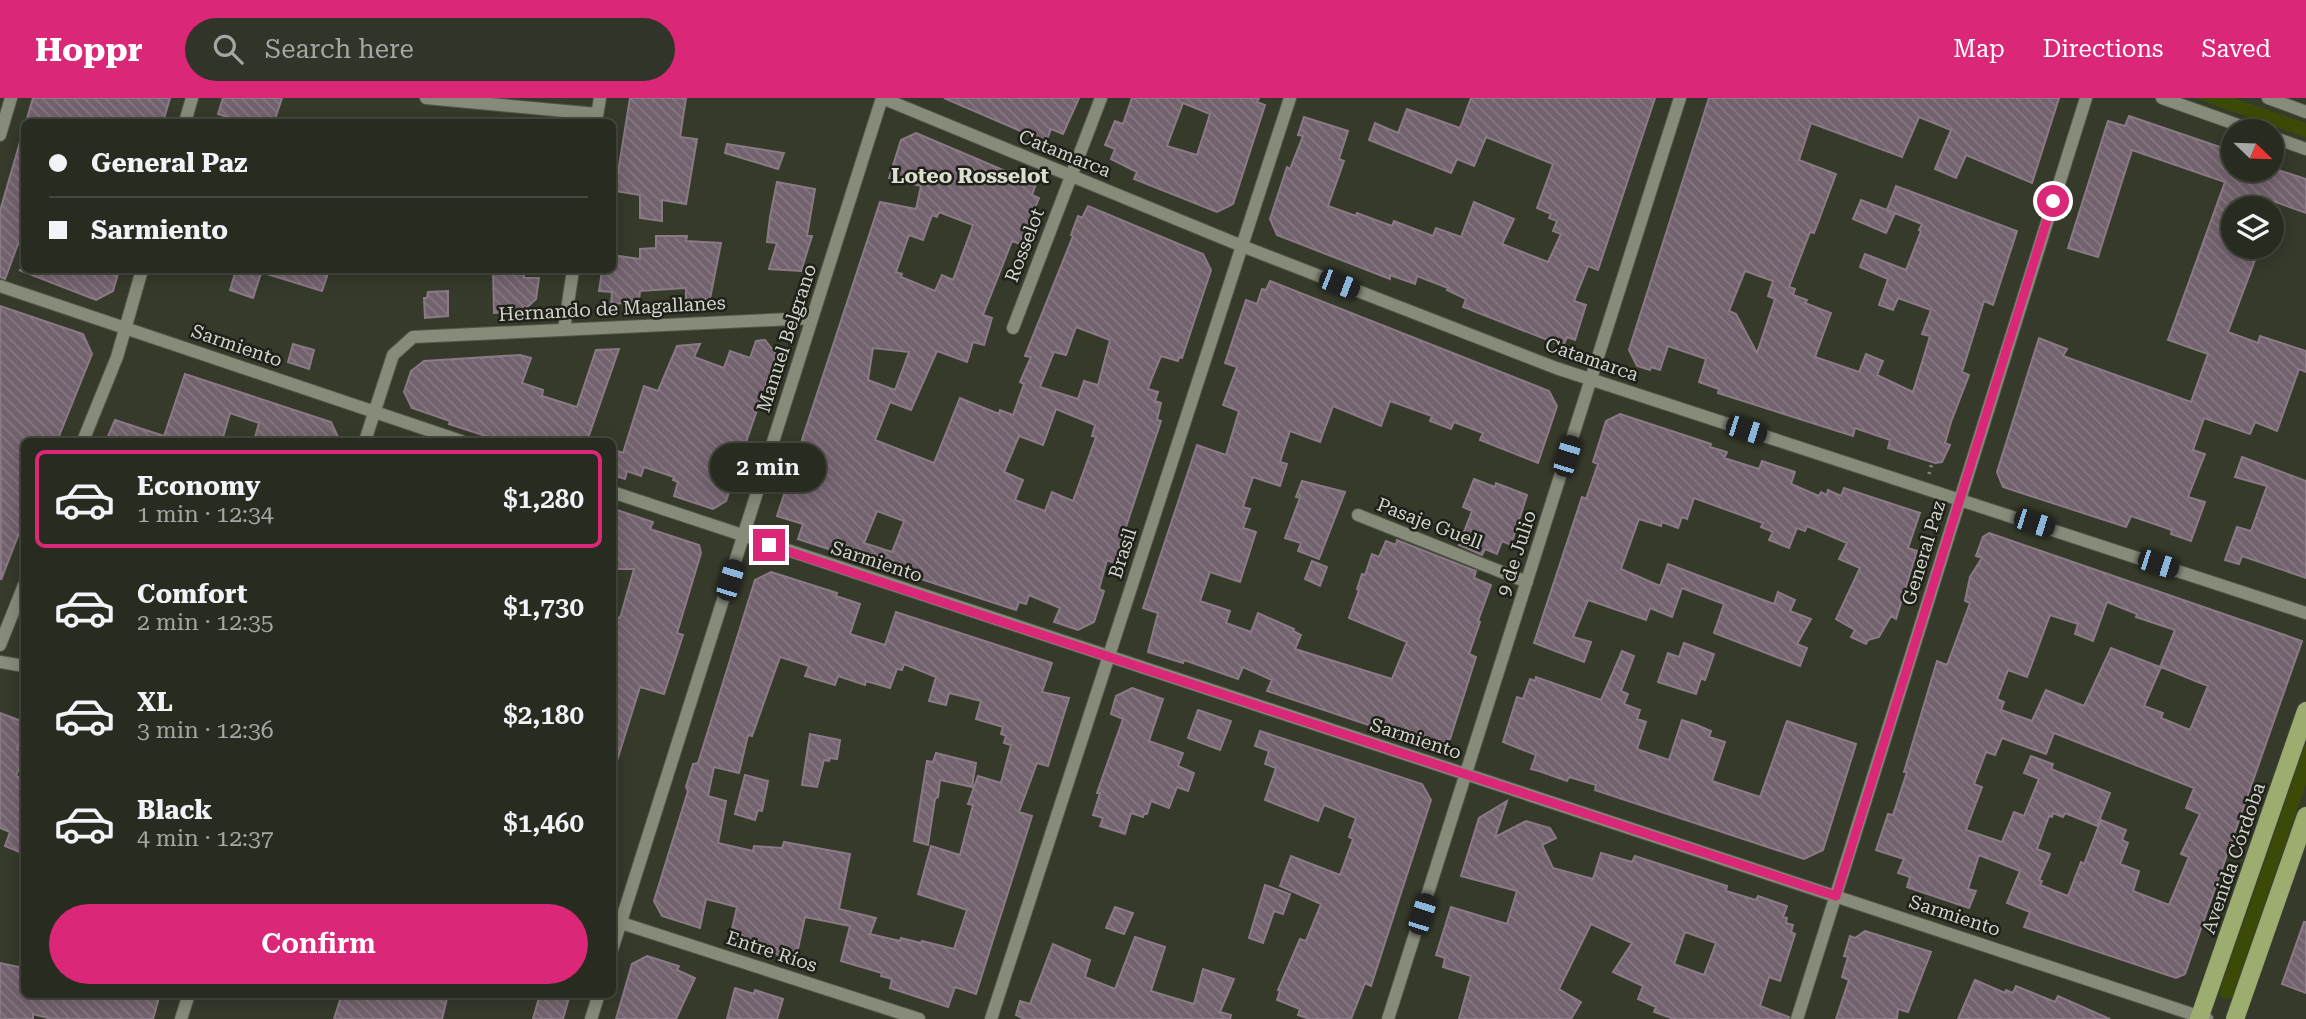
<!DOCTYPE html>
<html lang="en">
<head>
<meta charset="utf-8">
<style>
  :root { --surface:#282c20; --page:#303429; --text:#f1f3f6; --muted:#a5a7a5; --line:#44483e; --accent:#db2777 }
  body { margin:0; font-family:"Roboto Serif",serif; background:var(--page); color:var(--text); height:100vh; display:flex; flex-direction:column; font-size:26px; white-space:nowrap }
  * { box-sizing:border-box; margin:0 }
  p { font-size:23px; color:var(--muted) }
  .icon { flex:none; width:38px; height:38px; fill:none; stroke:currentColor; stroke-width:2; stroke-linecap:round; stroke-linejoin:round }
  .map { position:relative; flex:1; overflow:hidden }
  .side { position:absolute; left:21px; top:340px; width:595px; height:560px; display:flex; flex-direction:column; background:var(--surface); border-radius:10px; box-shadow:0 4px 18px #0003,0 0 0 2px var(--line) }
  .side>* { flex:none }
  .banner { position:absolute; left:21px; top:21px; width:595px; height:154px; border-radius:10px; box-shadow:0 4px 18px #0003,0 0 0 2px var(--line); display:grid; align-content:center; height:154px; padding:0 28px; background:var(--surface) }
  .needle { width:46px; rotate:113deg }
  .fabs { position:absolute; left:2221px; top:21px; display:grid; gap:14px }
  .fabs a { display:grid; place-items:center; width:63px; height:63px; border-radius:50%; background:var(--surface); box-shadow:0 4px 18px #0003,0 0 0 2px var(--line); font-size:35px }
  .end { position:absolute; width:32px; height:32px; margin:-16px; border:9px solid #db2777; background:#fff; box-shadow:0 0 0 4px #fff }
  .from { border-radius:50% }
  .bubble { position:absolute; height:49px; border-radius:24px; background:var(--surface); box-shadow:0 4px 18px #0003,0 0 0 2px var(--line); font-size:23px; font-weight:600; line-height:49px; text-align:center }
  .car { position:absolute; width:21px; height:42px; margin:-21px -10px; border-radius:9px; box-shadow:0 0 5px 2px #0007; background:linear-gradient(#222 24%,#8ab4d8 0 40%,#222 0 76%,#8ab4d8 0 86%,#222 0) }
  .banner b { display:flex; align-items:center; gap:24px; height:66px; font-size:26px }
  .banner b+b { border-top:2px solid var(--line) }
  .banner i { width:18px; height:18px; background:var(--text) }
  ul { padding:12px 0 0; list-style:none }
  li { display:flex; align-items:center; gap:21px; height:98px; margin:0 14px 10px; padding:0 14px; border:4px solid transparent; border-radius:10px }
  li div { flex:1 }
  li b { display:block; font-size:26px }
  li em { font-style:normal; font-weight:600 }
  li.selected { border-color:var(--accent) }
  li>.icon { width:63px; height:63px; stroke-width:1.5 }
  .cta { display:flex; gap:14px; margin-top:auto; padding:14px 28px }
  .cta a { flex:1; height:80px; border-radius:42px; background:var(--accent); color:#fff; font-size:28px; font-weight:600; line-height:80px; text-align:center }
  header { display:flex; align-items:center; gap:42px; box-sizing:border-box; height:98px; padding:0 35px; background:var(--accent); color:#fff }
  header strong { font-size:33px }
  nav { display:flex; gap:38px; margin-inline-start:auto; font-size:24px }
  .search { width:490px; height:63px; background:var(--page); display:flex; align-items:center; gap:18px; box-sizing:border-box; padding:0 24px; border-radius:38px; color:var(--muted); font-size:26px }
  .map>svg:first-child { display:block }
</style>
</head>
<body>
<header>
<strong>Hoppr</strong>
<div class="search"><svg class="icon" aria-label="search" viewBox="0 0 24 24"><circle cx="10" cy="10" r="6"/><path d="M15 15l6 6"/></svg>Search here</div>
<nav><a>Map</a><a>Directions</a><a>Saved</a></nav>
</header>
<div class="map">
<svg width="2306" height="921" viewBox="0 0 2306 921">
  <defs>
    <pattern id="building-back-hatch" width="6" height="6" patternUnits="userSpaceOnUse" patternTransform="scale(1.75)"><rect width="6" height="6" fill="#72626d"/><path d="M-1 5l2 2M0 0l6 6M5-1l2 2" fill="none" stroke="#857880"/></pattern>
  </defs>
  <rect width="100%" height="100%" fill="#353a2b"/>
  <path fill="#3c4a07" d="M2195 0H2234L2306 25V40Z
    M2306 644V686L2232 900 2224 901 2219 895Z"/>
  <path fill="url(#building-back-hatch)" stroke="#8a7a85" stroke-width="2" fill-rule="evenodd" d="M33 0H170L163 24H26Z
    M223 0H282L274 24H243L218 16Z
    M630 0H686L680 39 697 41 686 106 662 102V123L640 120V97L615 93Z
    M944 0H1079L1063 36 1051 31 1046 44Z
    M1132 0H1259L1257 4 1265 7 1233 106 1217 114 1134 81 1137 74 1111 61 1115 51 1105 47 1115 23 1123 26ZM1183 5 1210 16 1197 57 1167 48Z
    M1471 0H1655L1598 172 1588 168 1574 203 1586 207 1575 242 1567 239 1563 248 1463 209 1466 201 1447 192 1448 190 1417 178 1415 186 1390 177V181L1277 137 1270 121 1287 69 1290 71 1303 38 1298 37 1304 19 1348 33 1339 61 1344 63 1328 108 1356 118 1357 115 1392 128 1394 123 1433 138 1436 130 1461 139 1474 104 1514 121 1502 146 1548 164 1561 136 1553 133 1557 123 1549 120 1551 116 1537 110 1553 66 1486 39 1474 68 1457 61 1451 75 1369 42 1375 25 1398 35 1407 11 1460 30Z
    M1709 0H2059L2032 85 1966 57 1956 80 1935 71 1951 32 1919 19 1902 59 1811 25 1799 62 1836 76 1814 135 1810 134 1789 189 1795 191 1793 197 1807 202 1805 205 1831 215 1815 259 1859 274 1866 256 1883 263 1877 277 1913 294 1930 238 1922 236 1931 212 1898 200 1893 212 1879 207 1888 181 1860 169 1865 156 1906 172 1921 133 1919 132 1922 126 1887 112 1896 88 2017 133 1993 207 1984 203 1962 274 1969 277 1951 324 1945 345 1950 347 1942 364 1935 365 1888 350 1890 342 1855 330 1853 338 1718 295 1719 291 1699 284 1706 261 1668 248 1660 272 1651 269 1650 272 1637 268 1629 252ZM1745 173 1773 183 1768 198 1775 201 1757 255 1736 216 1729 213Z
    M2129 18 2226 51 2224 54 2233 57V72H2278L2306 81V115L2273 103 2270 110H2233V149H2257L2255 153 2258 154 2228 234 2258 245 2260 238 2306 253V274L2299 271 2277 333 2255 324 2250 336 2204 320 2193 352 2205 356 2188 399 2205 404 2191 443 2171 436 2172 432 2131 418 2126 429 2003 389 1997 374 2039 240 2067 251 2063 258 2191 304 2208 256 2168 242 2225 84 2132 52 2098 159 2068 150 2108 23 2125 28Z
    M916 35 1036 86 1032 97 1039 100 1020 146 1012 143 983 217 992 220 984 247 973 244 967 264 937 253 911 312 890 304 875 342 934 365 960 300 999 316 1000 312 1013 317 1024 286 1020 284 1031 259 1025 258 1073 138 1071 137 1078 118 1082 120 1088 108 1203 156 1211 172 1182 260 1179 259 1178 263 1161 258 1152 280 1148 291 1158 294 1155 303 1161 305 1157 322 1161 323 1114 465 1107 462 1099 491 1104 493 1094 524 1078 532 1054 524 1060 510 1029 497 1026 506 1019 504 1016 512 798 441 803 426 777 418 880 104 916 111 921 88 889 80 901 42ZM939 114 973 127 953 182 942 177 935 193 901 179 902 176 896 174 909 137 923 142 932 117 937 119ZM1076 229 1110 242 1098 287 1084 283 1078 301 1040 289 1054 254 1066 257ZM873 250 909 254 895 292 868 282ZM1056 311 1095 327 1092 338 1096 339 1073 403 1052 394 1045 413 1015 402 1023 382 1004 374 1019 338 1043 347ZM877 413 904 423 892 454 864 445Z
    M20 44 24 45V148L18 146 5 181 0 179V113Z
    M727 46 784 55 778 71 725 55Z
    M777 84 815 91 807 138H812L801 173 769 171 777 145 767 144 770 119Z
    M1861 102 1895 115 1886 135 1853 121Z
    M656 138H687L686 143 721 145 710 201 686 202V190L640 193 639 204 611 206 612 194 599 193 602 173H612V157L640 161V151L656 150Z
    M19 172H119L113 193 96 202Z
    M236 172H262L253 200 230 192Z
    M265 172H329L322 193 264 175Z
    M493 172H524V180H539L536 201 523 213 494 215Z
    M1270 183 1549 293 1557 308 1538 365 1480 342 1483 335 1454 324 1451 331 1430 323 1432 318 1390 303 1381 328 1333 308 1320 344 1290 333 1280 364 1287 366 1280 388 1253 379 1243 409 1250 411 1243 430 1256 434 1240 484 1210 474 1200 503 1230 513 1226 525 1251 534 1258 515 1294 531 1293 533 1301 537 1295 551 1392 581 1407 544 1349 520 1359 492 1357 491 1362 476 1365 477 1372 456 1379 459 1386 443 1396 447 1397 442 1476 473 1474 480 1491 487 1478 523 1480 524 1469 556 1476 559 1450 641 1434 649 1267 593 1272 582 1243 569 1238 581 1184 562 1183 565 1148 554 1158 515 1143 510 1197 347 1226 357 1239 313 1223 307 1237 269 1225 265 1246 202 1257 206 1262 191 1266 192Z
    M448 193V218L425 220 424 200H427L428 194Z
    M0 208 83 236 92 256 57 343H24V422L1 482Z
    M765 242 776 256 726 403 713 411 674 398 678 384 673 382 674 379 644 369 641 378 627 373 625 381 612 377V351L623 355 644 288 658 293 677 248 700 246 694 259 724 270 730 253 750 260 756 243Z
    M293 246 314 252 309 271 288 264Z
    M619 251 587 343H501L449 326 450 323 412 310 404 294 411 273 424 263 520 257 531 260 522 285 543 292 542 298 577 309 596 252Z
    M185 276 331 324 340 343H254L259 325 230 315 222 343H106L115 322 164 338Z
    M1620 316 1711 346 1710 349 1727 354 1724 360 1759 371 1762 363 1795 374 1791 386 1819 398 1821 394 1827 397 1828 392 1841 398 1844 390 1920 415 1908 450 1917 453 1896 521 1891 518 1879 539 1868 542 1866 546 1851 539 1855 532 1836 521 1860 470 1839 461 1847 445 1807 428 1805 433 1797 430 1789 450 1769 442 1773 434 1761 429 1763 425 1694 400 1687 421 1682 419 1678 430 1662 424 1661 428 1639 421 1621 471 1660 488 1668 466 1774 506 1778 494 1795 502 1790 513 1811 521 1797 546 1807 550 1800 568 1714 535 1724 506 1682 490 1672 519 1650 510 1646 522 1588 502 1573 539 1591 544 1584 564 1534 545 1582 399 1586 401 1598 366 1593 364 1606 323Z
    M2242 359 2306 383V480L2242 458 2239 466 2225 462 2237 429 2251 433 2267 388 2235 379Z
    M1474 381 1495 389 1496 385 1527 397 1511 447 1502 443 1497 456 1485 451 1482 457 1459 447 1472 413 1463 409Z
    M1302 383 1345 394 1319 461 1298 453 1301 445 1285 440 1300 400 1296 399Z
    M617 412 653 424 650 431 699 447 701 455 677 535 683 537 664 596 640 589 616 666 612 665V518L620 520 634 471H612V427Z
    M1989 435 2302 543 2185 876 2176 880 2024 829 2030 814 2007 805 2020 773 1979 757 1968 791 1976 793 1969 810 1907 789 1910 779 1898 775 1904 761 1876 752 1888 716 1893 717 1907 674H1904L1937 563 1947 567 1970 505 1965 503 1970 479 1982 460 1976 458 1983 439ZM2107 504 2137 516 2136 519 2175 532 2160 569 2111 550 2084 608 2046 592 2032 623 2001 612 2004 604 1997 601 2008 572 2027 579 2050 517 2078 526 2075 536 2093 543ZM2161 569 2208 588 2190 632 2161 620 2163 615 2144 608ZM2054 635 2194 690 2186 710 2200 716 2181 756 2189 759 2169 807 2133 793 2139 773 2120 766 2128 745 2122 742 2126 732 2101 722 2084 766 2081 764 2068 798 2040 787 2042 783 2039 782 2050 756 2037 751 2049 718 2052 719 2053 715 2063 719 2065 715 2097 728 2110 695 2051 671 2053 666 2031 658 2024 675 2039 681 2024 718 2014 714 2002 744 1966 732 1982 689 1974 686 1986 654 1995 657 2002 640 2046 656Z
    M1312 463 1327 469 1320 488 1305 481Z
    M771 474 837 495 836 498 860 506 850 536 885 547 896 514 1052 565 1042 594 1069 600 1048 668 1037 665 1019 714 1032 718 976 896 955 889 948 909 890 890 892 881 881 878 882 875 841 863 850 828 805 819 795 864 782 860 772 853 730 840 737 809 706 801 700 830 662 818 654 803 688 693 686 689 693 666 698 665 755 482ZM780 559 809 568 805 578 835 587 838 578 865 587 866 583 890 590 897 571 902 572 904 566 936 579 929 603 946 607 949 595 981 603 976 621 1003 629 1001 636 1006 638 1004 645 1011 647 1001 685 978 678 968 706 973 707 960 757 931 748 918 796 967 812 954 851 922 843 921 845 901 840 900 843 870 836 876 820 839 811 850 756 784 744 782 750 754 748 753 753 718 745 726 703 708 698 714 669 739 675 748 637 752 638Z
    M1684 545 1714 556 1705 582 1701 580 1696 596 1658 584 1668 555 1679 559Z
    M1622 553 1634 558 1621 593 1628 596 1624 606 1640 612 1637 621 1646 624 1637 651 1669 662 1682 622 1697 627 1711 633 1709 639 1725 644 1712 683 1760 699 1787 623 1856 646 1823 752 1804 761 1595 692 1596 687 1569 679 1567 683 1539 673 1531 671 1536 657 1503 644 1517 599 1523 601 1530 581 1535 583 1536 579 1601 602Z
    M1132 590 1163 601 1149 643 1183 655 1178 668 1194 675 1188 693 1177 689 1169 710 1151 703 1147 716H1144L1143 719 1131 715 1125 736 1100 728 1103 720 1093 717 1100 695H1097L1123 621 1111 616 1116 598Z
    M1198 612 1231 623 1220 652 1188 640Z
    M0 615 24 624V634L17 651 24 654V658L16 678 24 681V756L5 748 10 734 0 730Z
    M1260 633 1422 686 1431 702 1371 888 1365 885 1351 921H1310L1298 917 1300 911 1277 902 1280 893 1278 892 1300 841 1306 843 1321 806 1280 788 1291 758 1340 777 1353 741 1349 739 1356 720 1324 707 1318 723 1265 702 1276 670 1265 666 1269 653 1255 648Z
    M810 636 840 642 837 661 830 660 829 663 824 662 817 689 802 687Z
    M936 655 976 665 972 689 940 682 938 699 935 701 928 747 914 743 927 663 933 664Z
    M745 677 768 683 762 713 758 712 755 722 735 716Z
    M1507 703 1495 739 1526 723 1550 730 1556 740 1542 747 1553 770 1593 781 1601 755 1632 764 1635 758 1727 788 1726 793 1756 802 1758 798 1787 808 1783 819 1787 820 1786 825 1793 827 1791 834 1795 836 1780 883 1769 879 1760 908 1789 919 1788 921H1674L1654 914 1656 909 1638 901 1643 888 1613 874 1632 845 1591 826 1559 891 1581 904 1571 921H1459L1471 878 1443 869 1445 860 1436 857 1451 809 1507 826 1517 793 1461 778 1479 720ZM1685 834 1716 845 1704 877 1674 866Z
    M1265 787 1290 796 1283 816 1274 813 1263 845 1249 840Z
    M1115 809 1133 815 1124 836 1106 830Z
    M2304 824H2306V895L2282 886Z
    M1865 833 1931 854 1908 914 1898 911 1897 921H1836L1849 882 1842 879 1848 859 1844 858 1850 838 1855 840Z
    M1135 839 1165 849 1151 893 1194 906 1203 871 1234 881 1220 914 1231 917 1230 921H1024L1016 917 1020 903 1030 906 1053 846 1090 862 1085 879 1115 891Z
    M647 858 679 868 677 872 695 880 676 921H616L632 866Z
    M0 865 24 870V896H160L153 921H52L33 916V921H0Z
    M1975 882 2005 895 2006 892 2013 895 2016 888 2055 904 2058 898 2110 921H1958Z
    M735 890 754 896 755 892 783 901 777 921H727Z
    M342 896H448L442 921H334Z
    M540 896H570L563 921H533Z"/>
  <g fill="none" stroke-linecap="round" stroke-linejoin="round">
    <defs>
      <path id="minor" d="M426 0 597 16
        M882 0 1242 148 1556 270 2306 515
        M2162 0 2255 33
        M2268 0 2306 14
        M185 24 192 0
        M596 24 600 0
        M0 37 11 0
        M2272 39 2306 51
        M0 188 461 343
        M1013 230 1101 0
        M564 232 573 172
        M83 343 117 259 142 172
        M365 343 393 257 413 239 812 220
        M612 394 2207 921
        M1358 417 1527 484
        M0 547 24 487
        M0 564 24 568
        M612 822 919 921
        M612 852 882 0
        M181 921 189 896
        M591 921 599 896
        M991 921 1290 0
        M1388 921 1680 0
        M1797 921 2086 0"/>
      <path id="major" d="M2199 921 2306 613
        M2235 921 2306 718"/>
    </defs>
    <use href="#minor" stroke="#53574a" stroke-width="14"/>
    <use href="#major" stroke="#53574a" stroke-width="19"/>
    <path stroke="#84887b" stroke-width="3.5" stroke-dasharray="2 5" stroke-linecap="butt" d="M1929 376 1932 365"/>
    <use href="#minor" stroke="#868b7a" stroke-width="12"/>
    <use href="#major" stroke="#9cad6f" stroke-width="18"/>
  </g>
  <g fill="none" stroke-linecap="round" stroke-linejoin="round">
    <path stroke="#db2777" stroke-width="9" d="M769 447 1836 798 2053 103"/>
  </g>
  <g text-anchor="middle" stroke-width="5" stroke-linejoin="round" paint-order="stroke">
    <g font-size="19" fill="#d2d5cb" stroke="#1e2019">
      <text transform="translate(1065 55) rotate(22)" y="7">Catamarca</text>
      <text transform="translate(1024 147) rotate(-69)" y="7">Rosselot</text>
      <text transform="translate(612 210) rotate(-3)" y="7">Hernando de Magallanes</text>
      <text transform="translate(786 240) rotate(-72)" y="7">Manuel Belgrano</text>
      <text transform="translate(237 247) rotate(19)" y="7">Sarmiento</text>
      <text transform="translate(1592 261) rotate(19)" y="7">Catamarca</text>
      <text transform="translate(1430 425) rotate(21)" y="7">Pasaje Guell</text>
      <text transform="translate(1122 455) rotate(-72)" y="7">Brasil</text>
      <text transform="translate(1516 455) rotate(-72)" y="7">9 de Julio</text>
      <text transform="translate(1923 455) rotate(-73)" y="7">General Paz</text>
      <text transform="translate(877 463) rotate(18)" y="7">Sarmiento</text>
      <text transform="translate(1416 640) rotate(18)" y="7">Sarmiento</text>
      <text transform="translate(2233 760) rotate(-71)" y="7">Avenida Córdoba</text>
      <text transform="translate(1955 817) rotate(18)" y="7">Sarmiento</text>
      <text transform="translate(772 853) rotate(18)" y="7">Entre Ríos</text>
    </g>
    <g font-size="21" font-weight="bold" fill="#dbe1ce" stroke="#1e2019">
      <text x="970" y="85">Loteo Rosselot</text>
    </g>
  </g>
</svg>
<div class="fabs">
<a><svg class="needle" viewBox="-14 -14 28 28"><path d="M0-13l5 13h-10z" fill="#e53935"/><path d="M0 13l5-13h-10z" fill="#a5a7a5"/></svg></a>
<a><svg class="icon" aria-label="layers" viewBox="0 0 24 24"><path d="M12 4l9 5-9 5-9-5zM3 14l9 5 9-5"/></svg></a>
</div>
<i class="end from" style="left:2053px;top:103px"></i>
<i class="end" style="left:769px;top:447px"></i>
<div class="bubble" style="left:710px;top:345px;width:116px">2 min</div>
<i class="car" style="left:1339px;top:186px;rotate:111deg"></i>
<i class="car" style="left:1746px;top:332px;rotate:108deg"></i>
<i class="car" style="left:1567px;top:358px;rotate:17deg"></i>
<i class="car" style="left:2034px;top:425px;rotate:108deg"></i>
<i class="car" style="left:2158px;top:466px;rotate:108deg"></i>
<i class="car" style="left:730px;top:482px;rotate:17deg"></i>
<i class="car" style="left:1422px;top:816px;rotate:18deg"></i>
<div class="banner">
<b><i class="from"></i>General Paz</b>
<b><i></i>Sarmiento</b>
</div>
<section class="side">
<ul>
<li class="selected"><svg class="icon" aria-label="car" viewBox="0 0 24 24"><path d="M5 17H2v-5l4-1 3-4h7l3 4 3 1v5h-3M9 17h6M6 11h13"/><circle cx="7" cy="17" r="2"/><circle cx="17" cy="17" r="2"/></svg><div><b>Economy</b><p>1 min · 12:34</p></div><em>$1,280</em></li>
<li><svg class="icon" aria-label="car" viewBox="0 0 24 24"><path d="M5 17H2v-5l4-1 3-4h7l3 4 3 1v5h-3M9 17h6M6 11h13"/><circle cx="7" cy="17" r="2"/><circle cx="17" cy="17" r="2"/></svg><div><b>Comfort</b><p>2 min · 12:35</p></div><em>$1,730</em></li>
<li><svg class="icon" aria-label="car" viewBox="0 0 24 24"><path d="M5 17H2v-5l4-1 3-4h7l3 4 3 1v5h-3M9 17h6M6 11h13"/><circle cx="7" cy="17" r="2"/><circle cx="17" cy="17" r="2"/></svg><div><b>XL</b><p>3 min · 12:36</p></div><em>$2,180</em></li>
<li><svg class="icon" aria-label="car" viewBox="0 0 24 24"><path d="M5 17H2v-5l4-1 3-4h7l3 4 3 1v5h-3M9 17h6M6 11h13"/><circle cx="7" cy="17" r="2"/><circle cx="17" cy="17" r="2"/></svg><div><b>Black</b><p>4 min · 12:37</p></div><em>$1,460</em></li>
</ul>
<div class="cta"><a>Confirm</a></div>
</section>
</div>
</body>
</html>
